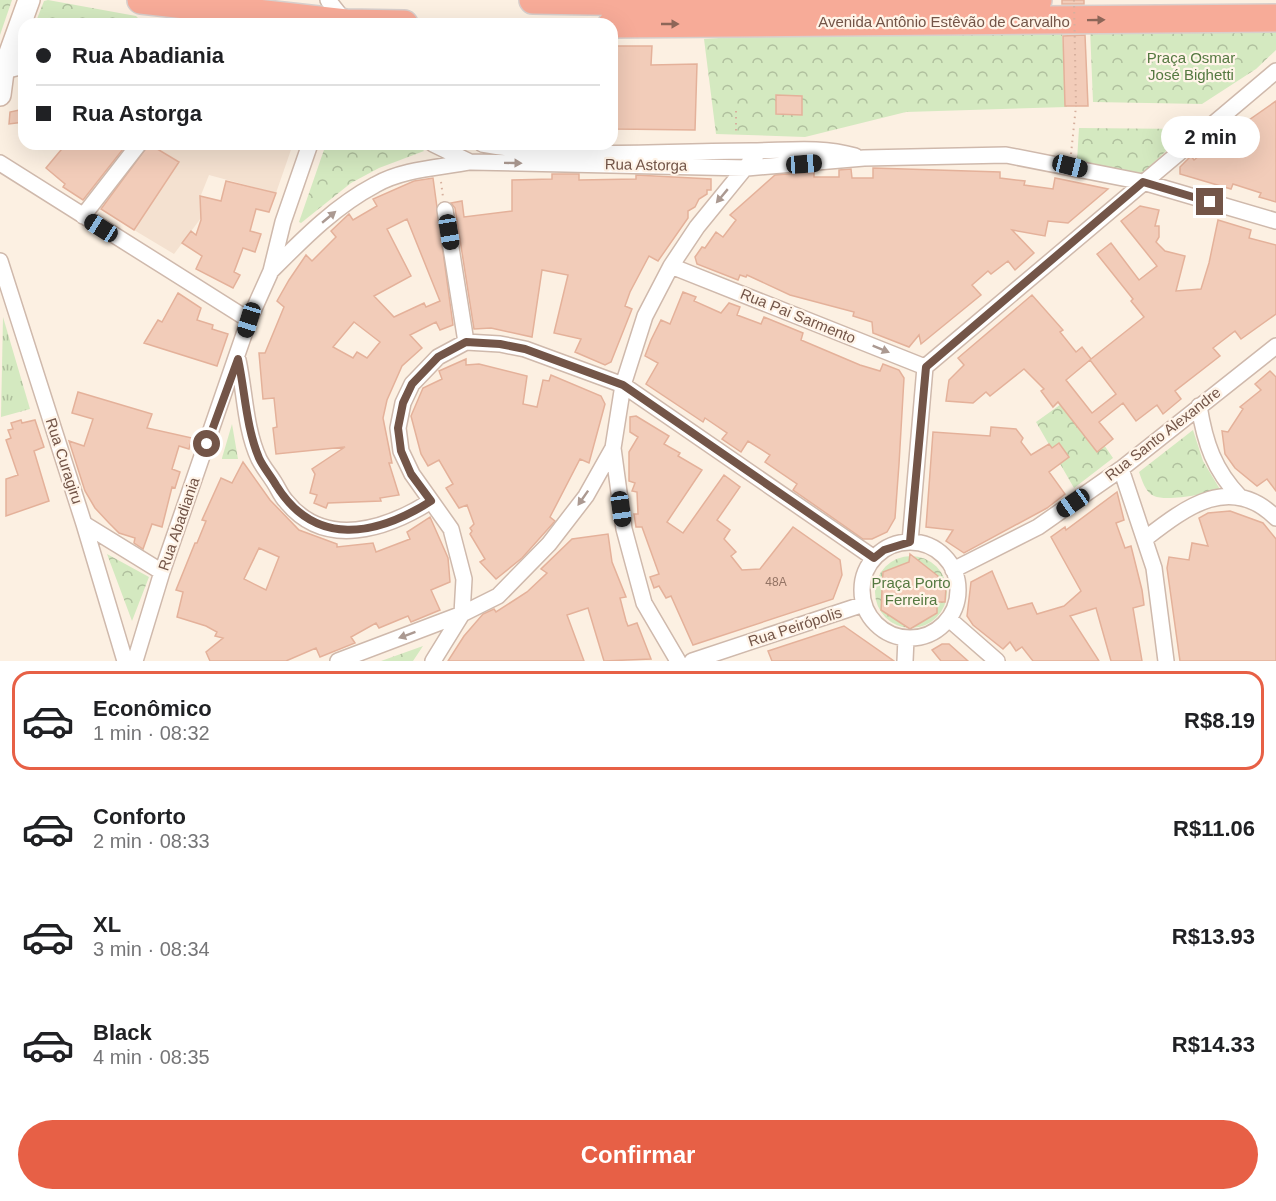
<!DOCTYPE html>
<html lang="pt">
<head>
<meta charset="utf-8">
<style>
  :root { --surface:#fff; --page:#f6f6f6; --text:#202124; --muted:#757577; --line:#e0e0e0; --accent:#e76046 }
  body { margin:0; font-family:Helvetica,sans-serif; background:var(--page); color:var(--text); height:100vh; display:flex; flex-direction:column; font-size:22px; white-space:nowrap }
  * { box-sizing:border-box; margin:0 }
  p { font-size:20px; color:var(--muted) }
  .icon { flex:none; width:33px; height:33px; fill:none; stroke:currentColor; stroke-width:2; stroke-linecap:round; stroke-linejoin:round }
  .map { position:relative; height:661px; overflow:hidden }
  .sheet { display:flex; flex-direction:column; background:var(--surface); flex:1 }
  .sheet>* { flex:none }
  .guide { position:absolute; left:18px; top:18px; width:600px; height:132px; border-radius:18px; box-shadow:0 6px 24px #0002; display:grid; align-content:center; height:132px; padding:0 18px; background:var(--surface) }
  .end { position:absolute; width:27px; height:27px; margin:-14px; border:8px solid #735548; background:#fff; box-shadow:0 0 0 3px #fff }
  .from { border-radius:50% }
  .bubble { position:absolute; height:42px; border-radius:21px; background:var(--surface); box-shadow:0 6px 24px #0002; font-size:20px; font-weight:700; line-height:42px; text-align:center }
  .car { position:absolute; width:18px; height:36px; margin:-18px -9px; border-radius:8px; box-shadow:0 0 4px 2px #0007; background:linear-gradient(#222 24%,#8ab4d8 0 40%,#222 0 76%,#8ab4d8 0 86%,#222 0) }
  .guide b { display:flex; align-items:center; gap:21px; height:57px; font-size:22px }
  .guide b+b { border-top:2px solid var(--line) }
  .guide i { width:15px; height:15px; background:var(--text) }
  ul { padding:10px 0 0; list-style:none }
  li { display:flex; align-items:center; gap:18px; height:99px; margin:0 12px 9px; padding:0 6px; border:3px solid transparent; border-radius:18px }
  li div { flex:1 }
  li b { display:block; font-size:22px }
  li em { font-style:normal; font-weight:700 }
  li.current { border-color:var(--accent) }
  li>.icon { width:54px; height:54px; stroke-width:1.5 }
  .primary-button { display:flex; gap:12px; margin-top:auto; padding:12px 18px }
  .primary-button a { flex:1; height:69px; border-radius:36px; background:var(--accent); color:#fff; font-size:24px; font-weight:700; line-height:69px; text-align:center }
  .map>svg:first-child { display:block }
</style>
</head>
<body>
<div class="map">
<svg width="1276" height="661" viewBox="0 0 1276 661">
  <defs>
    <pattern id="grass-tufts" width="24" height="20" patternUnits="userSpaceOnUse" patternTransform="scale(1.5)"><rect width="24" height="20" fill="#d4e9c0"/><path d="M3 7l-1-3M5 7V3M7 7l1-3M15 17l-1-3M17 17v-4M19 17l1-3" fill="none" stroke="#b0c09e"/></pattern>
    <pattern id="park-crowns" width="20" height="18" patternUnits="userSpaceOnUse" patternTransform="scale(1.5)"><rect width="20" height="18" fill="#d4e9c0"/><path d="M2 6a3 3 0 1 1 6 0M12 15a3 3 0 1 1 6 0" fill="none" stroke="#b0c09e"/></pattern>
  </defs>
  <rect width="100%" height="100%" fill="#fcf0e2"/>
  <path fill="#f4e1d0" d="M151 144H293L276 193 209 175 201 195V218L174 254 134 230 179 162Z"/>
  <path fill="url(#grass-tufts)" d="M3 317 30 409 1 417Z"/>
  <path fill="url(#park-crowns)" d="M0 0H12L0 35Z
    M48 0 136 16 139 19 129 24H35L44 1Z
    M1090 28 1276 30V50L1256 69 1202 104 1093 102Z
    M809 32H1062L1067 107 906 112 805 137 716 134 704 39Z
    M1079 128 1190 129 1138 177 1077 161Z
    M326 144H418L424 151 379 168 351 183 301 223 299 222Z
    M1071 397 1113 458 1074 488 1036 422Z
    M232 424 238 459H222V458Z
    M1193 430 1203 461 1221 491C1205 493 1168 502 1154 496 1145 492 1142 480 1139 472Z
    M107 554 149 577 132 621Z
    M875 592a36 36 0 1 1 72 0a36 36 0 1 1-72 0Z
    M423 646 413 661H381Z"/>
  <path fill="#f2ccb9" stroke="#e4b19a" stroke-width="1.5" fill-rule="evenodd" d="M1062 0H1084V4H1062Z
    M1085 35 1088 106H1065L1063 36Z
    M612 46H652L651 65 697 64 695 130 616 129Z
    M776 95 802 96V115L776 114Z
    M1276 101V202L1259 197 1261 193 1233 184 1231 189 1180 174V167L1191 156 1194 160 1244 119 1246 122Z
    M24 109V122L9 124 10 112Z
    M66 144H127L83 200 63 187 65 184 46 168Z
    M149 144 179 162 134 230 101 209Z
    M873 168 1000 172V178L1025 181 1024 185 1053 189 1055 178 1108 189 1068 223 1048 221 1045 236 1012 230 1034 253 1015 270 1008 261 991 274 988 271 972 285 981 295 921 344 919 335 909 347 873 333 872 322 853 316 854 312 790 295 747 275 746 277 740 275 738 280 697 264 695 257 702 247 705 248 716 232 723 237 736 220 730 215 775 175 814 172V177H839V170L851 169 852 178H873Z
    M552 174H579V180L636 179V175L711 179V190H707V194L699 199 695 207 688 211V218L658 261 649 256 630 292 625 306 632 309 611 362 605 365 575 352 581 339 554 333 568 275 542 270 532 337 491 328 474 329 455 208 451 203 462 201 464 217 512 211V180L552 179Z
    M433 178 453 325 440 330 436 322 410 335 422 348 402 366 387 400 383 418 392 463H389L399 495 380 498 381 501 328 503 326 508 314 503 317 495 310 493 315 474 312 469 345 447 276 454 273 428 277 427 274 398 263 399 259 353H265L284 307 277 301 289 280 306 255 312 261 336 237 331 231 349 214 353 220 377 206 373 199 414 181ZM407 219 440 301 426 307 424 303 394 317 374 296 411 276 387 229ZM354 322 380 342 367 358 357 352 353 358 333 347Z
    M226 181 276 193 269 212 256 209 250 231 261 234 255 252 243 248 234 272 240 275 233 288 196 269 202 256 182 243 191 231 196 235 201 220 200 196 221 201Z
    M1140 206 1159 210 1155 226H1159V237L1156 242 1165 251 1185 256 1176 291 1201 289 1209 263 1218 220 1251 230 1249 238 1276 245V314L1241 339 1235 331 1213 348 1220 356 1175 391 1181 399 1163 414 1157 405 1136 421 1123 403 1099 422 1113 439 1097 452 1058 402 1053 407 1041 391 1044 389 1024 369 990 396 986 392 973 403 946 401 949 380 964 365 958 358 1032 295 1063 330 1060 332 1076 352 1082 347 1091 359 1144 317 1131 301 1133 299 1097 254 1111 243 1139 280 1157 266 1121 221ZM1090 360 1116 394 1092 413 1066 380Z
    M683 292 696 297 694 301 721 313 729 303 740 307 737 315 761 324 764 317 803 333 801 340 860 365 880 371 883 364 899 370 904 378 899 464 895 518 887 532 872 539H863L793 490 797 484 765 462 770 455 748 441 741 452 722 439 727 433 705 418 703 422 646 384 658 363 645 356 651 340 661 320 670 324Z
    M178 293 201 308 197 320 213 325 212 329 228 334 217 366 144 343 158 320 162 322Z
    M466 359V365L479 364 527 376 523 404 537 407 543 380 549 381 551 375 601 396 605 404 589 463 580 459 550 517 555 521 522 558 496 579 480 562 485 559 470 534 472 531 470 528 474 524 467 505 459 508 446 488 453 484 439 460 428 466 421 454 411 416 423 388 442 379 439 371Z
    M1270 371 1276 377V491L1267 479 1257 486 1235 468 1225 454 1222 431 1228 432 1243 409 1240 407 1261 390 1255 384Z
    M78 392 152 414 147 428 192 438 189 449 179 446 172 469 180 472 175 488 172 487 162 527 152 524 143 549 134 543 135 538 119 533 109 523 95 508 85 491 69 441 84 446 93 419 72 413Z
    M636 416 669 436 664 444 680 453 678 456 702 470 667 522 683 533 724 475 740 487 717 520 730 530 724 539 736 552 731 556 742 570 760 569 793 527 840 560 842 575 833 599 693 645 671 596 666 598 659 586 654 588 650 577 659 574 642 527H636L634 514H638L637 492 632 491 635 483 629 481V452L638 437 630 432V417Z
    M21 420 22 423 35 420 44 447 34 451 49 501 6 516V479L18 475 6 440 11 438 8 430 13 429 11 423Z
    M991 427 1016 429 1023 438 1021 442 1031 455 1049 444 1052 448 1059 443 1069 457 1049 472 1065 494 1047 508 964 553 946 541 953 530 926 527 933 432 990 436Z
    M243 462 270 500 299 530 337 544V547L373 543 376 552 410 539 407 532 430 517 448 558 450 582 431 590 440 610 411 622 408 616 379 628 376 623 351 637 355 643 320 657 316 648 286 661H210L206 652 223 638 215 636 217 632 206 626 177 617 183 592 176 590 195 543H197L206 521 202 520 221 478 232 483ZM259 548 279 557 266 590 244 579Z
    M1117 492 1124 520 1116 523 1125 548 1131 546 1142 590 1144 605 1133 608 1142 661H1111L1096 608 1070 616 1099 661H1033L1022 647 1016 651 1010 642 1003 649 973 625 967 616 971 582 992 571 1008 609 1032 603 1037 614 1064 606 1081 591 1051 537 1065 527 1066 530Z
    M1230 511 1263 523 1276 539V661H1180L1167 568 1169 557 1189 560 1192 543 1208 546 1199 518 1208 513Z
    M608 534 612 562 626 597 620 598 626 621 628 626 637 623 651 659 604 661 588 608 567 615 584 661H448L464 636 483 614 494 609 496 612 527 592 547 573 541 569 572 539Z
    M910 554 938 576V587L946 588 945 602H937V613L910 629 881 610 883 572 909 562Z
    M844 626 894 661H772L768 651Z
    M942 644H949L968 661H941L932 650Z"/>
  <g fill="none" stroke-linecap="round" stroke-linejoin="round">
    <defs>
      <path id="street" d="M328 0 347 24
        M183 24 218 16
        M0 72 24 66
        M433 144 470 162 747 168 864 158 1006 155 1143 182 1276 221
        M482 144C570 160 662 151 751 151 787 151 819 146 855 156
        M0 163 249 320
        M445 210 466 342
        M83 216 139 144
        M0 261 84 524 125 661
        M671 266 925 367
        M271 271C302 240 335 206 375 185 403 169 438 168 470 162
        M238 360C245 392 245 429 259 459 263 467 269 474 274 482 278 488 281 496 286 501 325 550 387 529 431 501
        M1199 406C1205 443 1214 470 1240 497
        M1121 469 1154 568 1166 661
        M84 524 162 572
        M1146 538C1186 507 1231 473 1276 518
        M910 542 925 367 1276 71
        M862 590a48 48 0 1 1 96 0a48 48 0 1 1-96 0Z
        M953 570 1038 527 1121 469 1276 346
        M949 619 997 661
        M135 661 162 572 249 320 271 271 283 222 310 144
        M338 661 462 614 498 596 549 544 586 496 613 448
        M433 661 462 614 464 579 451 529 412 474 401 451 398 428 403 403 412 384 438 357 466 342 500 344 525 349 623 385 874 558
        M678 661 644 603 624 529 613 448 623 385 645 316 671 266 697 227 759 151
        M692 661 864 604
        M905 661 906 638"/>
      <path id="secondary" d="M0 95 3 72 29 0"/>
      <path id="highway" d="M141 0 346 23 404 24
        M533 0 759 4 1038 0
        M612 24 1276 18"/>
    </defs>
    <use href="#street" stroke="#cfb9ac" stroke-width="18"/>
    <use href="#secondary" stroke="#d2b8a9" stroke-width="24"/>
    <use href="#highway" stroke="#d8cfcc" stroke-width="30"/>
    <path stroke="#d6af9d" stroke-width="2" stroke-dasharray="1.5 4.5" stroke-linecap="butt" d="M736 111V135
      M1071 154 1076 106
      M441 182 443 197"/>
    <use href="#street" stroke="#fff" stroke-width="15"/>
    <use href="#secondary" stroke="#fff" stroke-width="21"/>
    <use href="#highway" stroke="#f7ab98" stroke-width="27"/>
    <path stroke="#d6af9d" stroke-width="2" stroke-dasharray="1.5 4.5" stroke-linecap="butt" d="M1074 0 1076 106"/>
  </g>
  <defs><path id="oneway-solid" d="M-6-.8H1V-3.2L6.5 0L1 3.2V.8H-6Z" transform="scale(1.5)"/></defs>
  <g fill="#8d6658">
    <use href="#oneway-solid" transform="translate(1096 20) rotate(-1)"/>
    <use href="#oneway-solid" transform="translate(670 24)"/>
  </g>
  <g fill="#ab9991">
    <use href="#oneway-solid" transform="translate(513 163) rotate(1)"/>
    <use href="#oneway-solid" transform="translate(722 196) rotate(130)"/>
    <use href="#oneway-solid" transform="translate(329 217) rotate(-40)"/>
    <use href="#oneway-solid" transform="translate(881 349) rotate(22)"/>
    <use href="#oneway-solid" transform="translate(583 498) rotate(125)"/>
    <use href="#oneway-solid" transform="translate(407 635) rotate(160)"/>
  </g>
  <g fill="none" stroke-linecap="round" stroke-linejoin="round">
    <path stroke="#735548" stroke-width="8" d="M207 444 238 359C245 391 246 427 259 458 263 467 271 476 276 485 315 548 376 536 431 501L411 474 401 451 398 428 403 403 412 384 438 357 466 342 500 344 525 349 623 385 874 558 884 550 910 542 926 367 1143 182 1210 202"/>
  </g>
  <g text-anchor="middle" stroke-width="4.5" stroke-linejoin="round" paint-order="stroke">
    <g font-size="12" fill="#937364">
      <text x="776" y="586">48A</text>
    </g>
    <g font-size="15" fill="#735548" stroke="#fff4e8">
      <text x="944" y="27">Avenida Antônio Estêvão de Carvalho</text>
      <text transform="translate(646 165) rotate(1)" y="5">Rua Astorga</text>
      <text transform="translate(798 316) rotate(22)" y="5">Rua Pai Sarmento</text>
      <text transform="translate(1163 434) rotate(-38)" y="5">Rua Santo Alexandre</text>
      <text transform="translate(64 461) rotate(72)" y="5">Rua Curagiru</text>
      <text transform="translate(179 524) rotate(-71)" y="5">Rua Abadiania</text>
      <text transform="translate(795 627) rotate(-18)" y="5">Rua Peirópolis</text>
    </g>
    <g font-size="15" fill="#557941" stroke="#fff4e8">
      <text x="1191" y="63">Praça Osmar<tspan x="1191" dy="17">José Bighetti</tspan></text>
      <text x="911" y="588">Praça Porto<tspan x="911" dy="17">Ferreira</tspan></text>
    </g>
  </g>
</svg>
<i class="end from" style="left:207px;top:444px"></i>
<i class="end" style="left:1210px;top:202px"></i>
<div class="bubble" style="left:1161px;top:116px;width:99px">2 min</div>
<i class="car" style="left:804px;top:164px;rotate:86deg"></i>
<i class="car" style="left:1070px;top:166px;rotate:104deg"></i>
<i class="car" style="left:101px;top:228px;rotate:302deg"></i>
<i class="car" style="left:449px;top:232px;rotate:171deg"></i>
<i class="car" style="left:249px;top:320px;rotate:197deg"></i>
<i class="car" style="left:1073px;top:503px;rotate:235deg"></i>
<i class="car" style="left:621px;top:509px;rotate:172deg"></i>
<div class="guide">
<b><i class="from"></i>Rua Abadiania</b>
<b><i></i>Rua Astorga</b>
</div>
</div>
<section class="sheet">
<ul>
<li class="current"><svg class="icon" aria-label="car" viewBox="0 0 24 24"><path d="M5 17H2v-5l4-1 3-4h7l3 4 3 1v5h-3M9 17h6M6 11h13"/><circle cx="7" cy="17" r="2"/><circle cx="17" cy="17" r="2"/></svg><div><b>Econômico</b><p>1 min · 08:32</p></div><em>R$8.19</em></li>
<li><svg class="icon" aria-label="car" viewBox="0 0 24 24"><path d="M5 17H2v-5l4-1 3-4h7l3 4 3 1v5h-3M9 17h6M6 11h13"/><circle cx="7" cy="17" r="2"/><circle cx="17" cy="17" r="2"/></svg><div><b>Conforto</b><p>2 min · 08:33</p></div><em>R$11.06</em></li>
<li><svg class="icon" aria-label="car" viewBox="0 0 24 24"><path d="M5 17H2v-5l4-1 3-4h7l3 4 3 1v5h-3M9 17h6M6 11h13"/><circle cx="7" cy="17" r="2"/><circle cx="17" cy="17" r="2"/></svg><div><b>XL</b><p>3 min · 08:34</p></div><em>R$13.93</em></li>
<li><svg class="icon" aria-label="car" viewBox="0 0 24 24"><path d="M5 17H2v-5l4-1 3-4h7l3 4 3 1v5h-3M9 17h6M6 11h13"/><circle cx="7" cy="17" r="2"/><circle cx="17" cy="17" r="2"/></svg><div><b>Black</b><p>4 min · 08:35</p></div><em>R$14.33</em></li>
</ul>
<div class="primary-button"><a>Confirmar</a></div>
</section>
</body>
</html>
